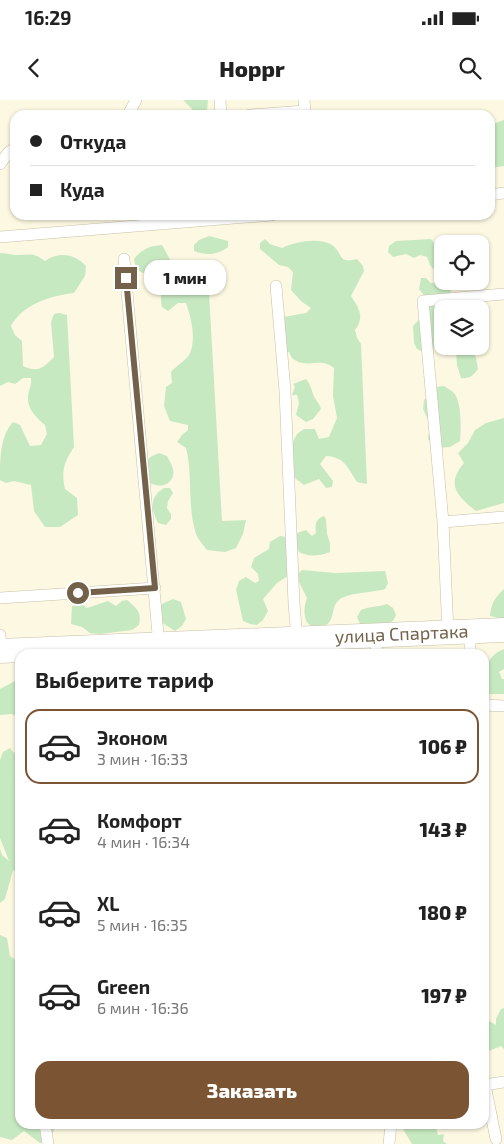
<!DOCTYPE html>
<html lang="ru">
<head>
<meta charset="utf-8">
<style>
  :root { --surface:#fff; --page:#f2f2f2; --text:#222; --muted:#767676; --line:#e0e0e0; --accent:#7a5433 }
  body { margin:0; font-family:"Exo 2",sans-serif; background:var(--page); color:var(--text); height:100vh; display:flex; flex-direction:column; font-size:19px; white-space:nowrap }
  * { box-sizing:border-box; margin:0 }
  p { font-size:16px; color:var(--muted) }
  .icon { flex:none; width:28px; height:28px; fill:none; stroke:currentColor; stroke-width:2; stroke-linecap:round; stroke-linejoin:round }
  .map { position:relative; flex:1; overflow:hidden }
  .side { position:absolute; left:15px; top:549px; width:474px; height:480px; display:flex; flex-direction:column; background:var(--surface); border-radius:15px; box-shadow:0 1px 4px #0004 }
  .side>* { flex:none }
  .top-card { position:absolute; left:10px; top:10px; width:485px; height:110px; border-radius:15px; box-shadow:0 1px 4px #0004; display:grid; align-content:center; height:110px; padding:0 20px; background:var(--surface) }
  .controls { position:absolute; left:434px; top:135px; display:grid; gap:10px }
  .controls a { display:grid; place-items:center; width:55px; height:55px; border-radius:10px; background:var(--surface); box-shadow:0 1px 4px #0004; font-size:25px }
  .end { position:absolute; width:22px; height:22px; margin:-11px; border:6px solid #736249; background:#fff; box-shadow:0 0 0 2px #fff }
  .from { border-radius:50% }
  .bubble { position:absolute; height:35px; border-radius:15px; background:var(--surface); box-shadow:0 1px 4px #0004; font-size:16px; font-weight:800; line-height:35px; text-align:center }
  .top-card b { display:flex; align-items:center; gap:18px; height:48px; font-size:19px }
  .top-card b+b { border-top:1px solid var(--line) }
  .top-card i { width:12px; height:12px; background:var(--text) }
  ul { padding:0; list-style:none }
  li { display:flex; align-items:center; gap:15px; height:75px; margin:0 10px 8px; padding:0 10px; border:2px solid transparent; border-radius:15px }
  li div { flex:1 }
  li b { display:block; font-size:19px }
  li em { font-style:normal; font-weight:800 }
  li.on { border-color:var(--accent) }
  li>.icon { width:45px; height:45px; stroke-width:1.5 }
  h2 { padding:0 20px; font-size:22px; line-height:60px }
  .cta { display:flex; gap:10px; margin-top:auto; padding:10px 20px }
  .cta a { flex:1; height:58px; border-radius:15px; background:var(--accent); color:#fff; font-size:20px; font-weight:800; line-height:58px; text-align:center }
  .status { display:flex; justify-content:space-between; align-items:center; height:35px; padding:0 25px; background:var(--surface); direction:ltr }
  .status svg { height:14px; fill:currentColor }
  header { display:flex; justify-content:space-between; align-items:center; height:65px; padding:0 20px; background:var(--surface); font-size:22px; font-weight:800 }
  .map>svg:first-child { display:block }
</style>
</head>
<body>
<div class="status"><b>16:29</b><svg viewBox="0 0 49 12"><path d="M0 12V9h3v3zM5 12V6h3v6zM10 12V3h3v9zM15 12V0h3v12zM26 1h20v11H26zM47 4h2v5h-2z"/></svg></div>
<header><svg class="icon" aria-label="back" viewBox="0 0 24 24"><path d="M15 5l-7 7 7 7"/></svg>Hoppr<svg class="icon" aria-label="search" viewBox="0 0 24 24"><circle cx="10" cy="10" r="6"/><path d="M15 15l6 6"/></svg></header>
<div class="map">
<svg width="504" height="1044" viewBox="0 0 504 1044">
  <rect width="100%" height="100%" fill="#fcf8e2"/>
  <path fill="#c7e9c1" d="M183 0H208L207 10 210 15H189L192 9Z
    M504 20V66L490 68V25Z
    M209 136 228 141V147C218 155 206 156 194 151V145L199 140Z
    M265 139 270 144 282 148C294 142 320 137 332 145 344 154 337 164 357 159L363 166 364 171 351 196C359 208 365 217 355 230L357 238 361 244 367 384 357 382C347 367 345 357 326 356L320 364 333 381 332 387 326 388 319 379 304 385 296 379 290 369 287 353 297 334 304 329H315L319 339 329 337 337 318 333 296 334 268C322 259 315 265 303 263 299 263 295 260 292 258L289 252H282L284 217 306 213 311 208 302 202 291 190 293 172 288 167 279 165 260 149V143Z
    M431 139C438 147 439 154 439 165L433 169 430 165 427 157 420 155 414 158 406 154 393 157 388 152 389 146 396 141Z
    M162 145 177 172 187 170 193 172 197 181 209 193 222 421 246 420 243 434 236 448 225 452 207 450C203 445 198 439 196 434 187 406 193 375 186 348L177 342 182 335 188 330V325L170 321 164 306 166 287 172 283 171 272C176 266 185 261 189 255 197 240 191 217 186 203H178L168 211 162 207C159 195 164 186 159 173 146 175 136 175 134 159 142 149 149 146 162 145Z
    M0 153C6 153 12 155 17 155 32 155 32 152 45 161 59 151 75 154 86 166L85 176 74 193C50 196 23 204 11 226L15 235 22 241 23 266C38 273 43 268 54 257L51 222 54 214 59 213 67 215 74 347C64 363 61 370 65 389L77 398 78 415 60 427H45L34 411 31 385 14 381 6 383 0 380C0 360 0 336 13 322L20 325 30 346 41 345 47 334 45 325C38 319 27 309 28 298 28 290 32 287 31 278H23L15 284 8 282 0 286Z
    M421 178H426L431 183H449L451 190 446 209H442V241C436 243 433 250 428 254L417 249 414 243 413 226 424 214 423 194 419 189Z
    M459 246 472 248 476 258 478 269C473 276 469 279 461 278L457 265 456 248Z
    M306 279C310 284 311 288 313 294 315 300 319 302 321 309L313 319 306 322 296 315 299 303 297 295H292L295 287 293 284Z
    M444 286C447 288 452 291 454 293 462 303 461 329 460 341L450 347 436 348 428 339 430 324 423 309 424 300 437 287Z
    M504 318V403L476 411C458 397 445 385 464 363L458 353 468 343 475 330 486 323Z
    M159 353 167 356C170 362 175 369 173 376 168 390 153 386 145 380 143 364 143 359 159 353Z
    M164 388H170L173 393 168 401 167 408 171 414V419L166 425 158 423C151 409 149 397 164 388Z
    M324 416 326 419 327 434 330 443V452C320 456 308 457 299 452L294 440 297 433 306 430 312 436 316 433C315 425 315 419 324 416Z
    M280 436 286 437 288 476 277 483 263 499 268 511 263 520 257 525 250 524 243 521 236 490 239 481 246 477 255 483 259 481 258 474 251 467 254 458 269 449 270 442Z
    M302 470 335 473 385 471 388 483 385 489C373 493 346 492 338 501 330 509 337 518 323 528 319 528 314 528 311 526 302 521 304 505 307 498L299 482 297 475Z
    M504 489V519L490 516C491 504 495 497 504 489Z
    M173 499 181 502 186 519 182 526 175 531 158 520 156 509 164 503Z
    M127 500C136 508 142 511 139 525L132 530 101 534 90 533 82 527 71 524 72 506 82 504 87 508 108 501 116 506 122 501Z
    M387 504 393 508 396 515 393 521 389 523 360 524 357 517 361 510C370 506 378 507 387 504Z
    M504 549V569L499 572 502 579H504V594H488L484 590C484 573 485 556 504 549Z
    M15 581H20V618L12 614 0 615V589Z
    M10 648 14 653 20 648V775L13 770 5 799 0 803V749L2 755 9 761 0 738V660L3 652Z
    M0 835 7 838 10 856 17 861 20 870V1024H51L54 1030 48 1041 40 1043 24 1031 12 1040 0 1037Z
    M504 908V949L501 946 489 951 484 955V918L496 925V919L501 909Z
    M400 1024H435L438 1035 444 1034 443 1041 447 1044H412Z"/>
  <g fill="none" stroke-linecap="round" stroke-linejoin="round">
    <defs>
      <path id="service" d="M220 0 221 15
        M128 15 136 0
        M250 15 305 11 304 0
        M0 64 8 53 15 48
        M490 95 504 93
        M0 137 272 115
        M124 159 159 545
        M276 186 285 291 294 503 297 539
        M443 422 423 201 504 194
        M0 498 155 488
        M470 531V554
        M448 532 443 422 504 417
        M0 535 1 551
        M375 536 377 554
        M484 605 504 606
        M45 1024 48 1044
        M496 1039 485 985 504 982
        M389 1044 391 1024"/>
      <g id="minor">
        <path id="s1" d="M0 551 504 530"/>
      </g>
    </defs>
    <use href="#service" stroke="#cabfa7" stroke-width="12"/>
    <use href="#minor" stroke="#cabfa7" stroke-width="25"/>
    <use href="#service" stroke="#fff" stroke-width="11"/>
    <use href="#minor" stroke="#fff" stroke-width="24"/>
  </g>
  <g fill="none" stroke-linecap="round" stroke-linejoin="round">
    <path stroke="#736249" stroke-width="6" d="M78 493 155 488 126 178"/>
  </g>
  <g text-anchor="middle" stroke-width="4" stroke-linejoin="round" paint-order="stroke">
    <g font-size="18" fill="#736249" stroke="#fffce8">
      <text dy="6" stroke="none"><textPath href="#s1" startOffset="402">улица Спартака</textPath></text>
    </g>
  </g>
</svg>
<div class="controls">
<a><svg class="icon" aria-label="locate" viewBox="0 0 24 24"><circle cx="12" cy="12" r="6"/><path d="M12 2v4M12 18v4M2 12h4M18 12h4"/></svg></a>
<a><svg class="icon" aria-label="layers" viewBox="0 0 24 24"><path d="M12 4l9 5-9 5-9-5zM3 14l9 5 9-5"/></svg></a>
</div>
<i class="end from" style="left:78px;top:493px"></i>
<i class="end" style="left:126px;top:178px"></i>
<div class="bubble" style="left:144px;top:160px;width:82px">1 мин</div>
<div class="top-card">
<b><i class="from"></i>Откуда</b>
<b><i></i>Куда</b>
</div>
<section class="side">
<h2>Выберите тариф</h2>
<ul>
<li class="on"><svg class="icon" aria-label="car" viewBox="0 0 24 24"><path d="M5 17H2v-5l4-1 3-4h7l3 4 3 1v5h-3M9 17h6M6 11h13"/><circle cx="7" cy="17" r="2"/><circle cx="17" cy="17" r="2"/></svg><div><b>Эконом</b><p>3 мин · 16:33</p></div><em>106 ₽</em></li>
<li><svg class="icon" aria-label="car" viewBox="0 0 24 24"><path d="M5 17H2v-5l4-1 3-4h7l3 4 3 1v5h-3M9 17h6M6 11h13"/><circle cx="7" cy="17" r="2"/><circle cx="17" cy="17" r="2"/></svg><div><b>Комфорт</b><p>4 мин · 16:34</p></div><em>143 ₽</em></li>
<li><svg class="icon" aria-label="car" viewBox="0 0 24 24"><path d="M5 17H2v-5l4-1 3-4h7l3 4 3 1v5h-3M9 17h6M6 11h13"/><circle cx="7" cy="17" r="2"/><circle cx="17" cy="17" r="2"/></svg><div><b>XL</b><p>5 мин · 16:35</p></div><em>180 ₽</em></li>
<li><svg class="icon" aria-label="car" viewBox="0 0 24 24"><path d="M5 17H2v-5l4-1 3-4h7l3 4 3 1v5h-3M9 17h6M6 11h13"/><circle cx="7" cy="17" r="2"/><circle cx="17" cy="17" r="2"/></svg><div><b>Green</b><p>6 мин · 16:36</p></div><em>197 ₽</em></li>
</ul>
<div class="cta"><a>Заказать</a></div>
</section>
</div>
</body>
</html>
